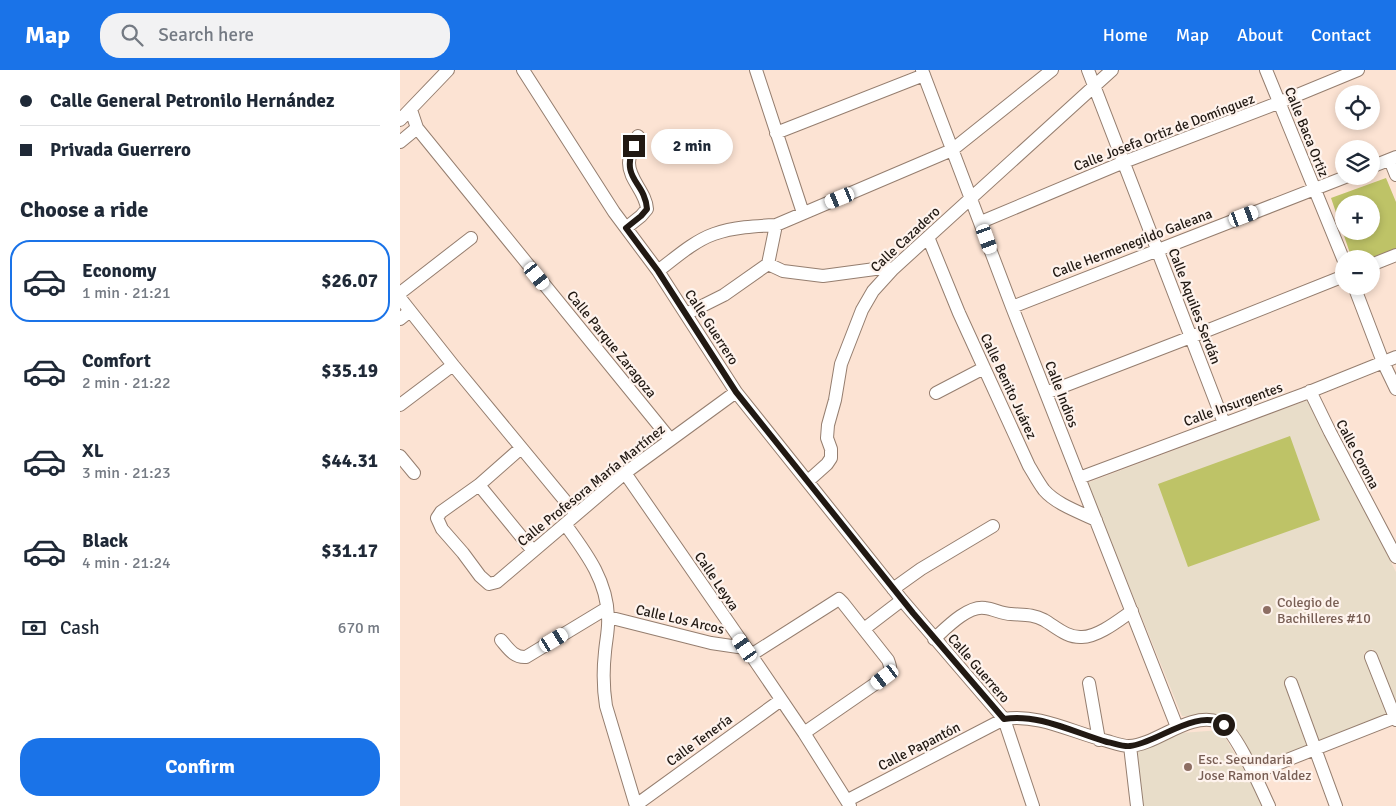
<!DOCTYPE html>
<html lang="en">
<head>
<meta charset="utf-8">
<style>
  :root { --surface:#fff; --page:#f2f2f3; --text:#1f2937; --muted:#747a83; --line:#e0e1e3; --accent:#1a73e8 }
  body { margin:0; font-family:Signika,sans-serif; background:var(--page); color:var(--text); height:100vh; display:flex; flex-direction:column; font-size:19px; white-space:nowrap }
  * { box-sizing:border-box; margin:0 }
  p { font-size:16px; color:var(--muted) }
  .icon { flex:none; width:28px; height:28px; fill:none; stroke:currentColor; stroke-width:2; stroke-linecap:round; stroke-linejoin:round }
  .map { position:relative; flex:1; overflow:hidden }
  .sheet { display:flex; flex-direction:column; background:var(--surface); width:400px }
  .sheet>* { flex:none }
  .top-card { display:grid; align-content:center; height:110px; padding:0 20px; background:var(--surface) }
  .tools { position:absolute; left:935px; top:15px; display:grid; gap:10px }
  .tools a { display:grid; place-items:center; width:45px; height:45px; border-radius:50%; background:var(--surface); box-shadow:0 2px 8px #0003; font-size:25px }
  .end { position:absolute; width:22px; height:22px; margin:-11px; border:6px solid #211913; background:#fff; box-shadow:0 0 0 2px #fff }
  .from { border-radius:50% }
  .bubble { position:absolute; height:35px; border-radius:18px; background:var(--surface); box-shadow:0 2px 8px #0003; font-size:16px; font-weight:700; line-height:35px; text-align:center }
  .car { position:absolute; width:15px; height:30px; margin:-15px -8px; border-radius:6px; box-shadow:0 0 4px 1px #0007; background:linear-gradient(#fff 24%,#345 0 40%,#fff 0 76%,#345 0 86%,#fff 0) }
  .top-card b { display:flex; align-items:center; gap:18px; height:48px; font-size:19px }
  .top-card b+b { border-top:1px solid var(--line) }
  .top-card i { width:12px; height:12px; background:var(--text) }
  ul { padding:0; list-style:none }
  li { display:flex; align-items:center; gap:15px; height:82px; margin:0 10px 8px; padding:0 10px; border:2px solid transparent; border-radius:20px }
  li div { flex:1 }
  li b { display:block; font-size:19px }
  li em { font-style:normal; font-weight:700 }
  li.on { border-color:var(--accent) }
  li>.icon { width:45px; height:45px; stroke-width:1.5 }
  h2 { padding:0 20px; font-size:22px; line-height:60px }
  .pay { display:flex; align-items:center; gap:12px; height:55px; padding:0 20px; font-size:19px }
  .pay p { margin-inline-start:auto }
  .cta { display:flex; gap:10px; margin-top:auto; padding:10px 20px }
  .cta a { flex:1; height:58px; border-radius:20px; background:var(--accent); color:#fff; font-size:20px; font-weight:700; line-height:58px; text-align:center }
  header { display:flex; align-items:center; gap:30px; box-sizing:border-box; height:70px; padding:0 25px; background:var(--accent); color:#fff }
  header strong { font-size:24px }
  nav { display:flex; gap:28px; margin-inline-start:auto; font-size:18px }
  .search { width:350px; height:45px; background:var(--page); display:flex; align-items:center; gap:12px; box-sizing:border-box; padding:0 18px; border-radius:20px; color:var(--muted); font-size:19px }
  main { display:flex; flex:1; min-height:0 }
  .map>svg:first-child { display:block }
</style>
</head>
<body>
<header>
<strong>Map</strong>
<div class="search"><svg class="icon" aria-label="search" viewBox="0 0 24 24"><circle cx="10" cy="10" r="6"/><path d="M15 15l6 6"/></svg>Search here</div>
<nav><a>Home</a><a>Map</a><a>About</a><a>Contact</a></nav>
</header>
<main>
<section class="sheet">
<div class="top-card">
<b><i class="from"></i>Calle General Petronilo Hernández</b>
<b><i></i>Privada Guerrero</b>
</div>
<h2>Choose a ride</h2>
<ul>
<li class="on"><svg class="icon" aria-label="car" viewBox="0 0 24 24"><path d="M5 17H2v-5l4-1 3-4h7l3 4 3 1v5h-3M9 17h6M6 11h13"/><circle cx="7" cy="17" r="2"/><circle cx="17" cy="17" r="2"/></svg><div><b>Economy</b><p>1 min · 21:21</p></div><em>$26.07</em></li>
<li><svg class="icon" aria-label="car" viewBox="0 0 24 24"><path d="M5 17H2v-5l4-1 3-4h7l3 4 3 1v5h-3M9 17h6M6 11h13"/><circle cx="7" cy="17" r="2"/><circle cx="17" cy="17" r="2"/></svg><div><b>Comfort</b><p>2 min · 21:22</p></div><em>$35.19</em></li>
<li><svg class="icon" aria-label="car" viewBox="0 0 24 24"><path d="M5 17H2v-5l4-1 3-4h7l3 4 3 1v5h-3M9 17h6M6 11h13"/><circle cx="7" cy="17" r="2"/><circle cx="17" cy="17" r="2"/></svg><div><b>XL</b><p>3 min · 21:23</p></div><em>$44.31</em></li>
<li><svg class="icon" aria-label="car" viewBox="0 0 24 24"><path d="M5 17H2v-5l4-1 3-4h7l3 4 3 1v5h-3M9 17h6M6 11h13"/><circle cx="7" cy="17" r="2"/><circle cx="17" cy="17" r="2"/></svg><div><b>Black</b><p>4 min · 21:24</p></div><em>$31.17</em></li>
</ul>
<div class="pay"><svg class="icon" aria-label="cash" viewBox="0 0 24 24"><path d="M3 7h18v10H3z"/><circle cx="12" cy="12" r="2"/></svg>Cash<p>670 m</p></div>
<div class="cta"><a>Confirm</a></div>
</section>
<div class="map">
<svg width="996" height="736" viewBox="0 0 996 736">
  <rect width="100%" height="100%" fill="#fce3d3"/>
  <path fill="#e8ddc9" d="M908 330 996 502V632L973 579 964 583 988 644 918 673 895 607 884 613 908 680 859 697 824 648 782 646 687 413Z
    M821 660 852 714 861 736H739L732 680 781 663Z"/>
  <path fill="#bec367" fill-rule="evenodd" d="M986 108 996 132V179L970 189H952L931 128ZM944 134H971V161H944Z
    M890 366 920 450 788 497 758 414Z"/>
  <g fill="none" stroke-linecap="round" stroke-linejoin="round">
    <defs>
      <path id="minor" d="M123 0 214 142 258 201 336 322 502 530 604 649 633 736
        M356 0 403 143
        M522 0 612 237 777 657
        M688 0 824 353
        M866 0 944 191
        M0 50 48 0
        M17 58 270 369
        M376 63 524 5
        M0 72 17 58 11 40
        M990 90 996 105
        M971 97 996 87
        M581 152 724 92 878 33 958 0
        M226 158 241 146 247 139C246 122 229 110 229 93 229 84 235 74 238 66
        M528 167 559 243 629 396C634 404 638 412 644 420 656 434 679 442 696 450
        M368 194 376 155
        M971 195 996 185
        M258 201C275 188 294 171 314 164 334 157 355 156 376 155L552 80 652 0
        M954 216 983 292 996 319
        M0 223 71 168
        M0 228 53 295 176 444
        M612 237 948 106
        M286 244 324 225 368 194 383 201 423 206 475 199H493
        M0 249 10 241
        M910 321 930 362 996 487
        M536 323 584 298
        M646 323 791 267 944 206
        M0 335 53 295
        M121 378 79 415 41 442 37 448 42 459 63 483 80 506 89 514 97 512 225 403 336 322
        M0 386 14 403
        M225 403 351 585 404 663 450 736
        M679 408 904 324 996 287
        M408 411 427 394 431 388V379L427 368 428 355 435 330 441 294 462 240 473 221 493 199 712 0
        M79 415 133 481
        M165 454C186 483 207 510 208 547 209 558 206 570 205 582 203 600 203 617 206 636L236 736
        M493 519 521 499 593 456
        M208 547 311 573 345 578
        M464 559 502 530
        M534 569C546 558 568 535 585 538 594 539 602 544 611 544 623 545 633 544 644 550 656 557 667 568 682 567 698 567 719 550 732 541
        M101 570C108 578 114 588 126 587L207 538
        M351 585 439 529 443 533 488 590C491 598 492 601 485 607L404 663
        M971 587 996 650
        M689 613 699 670
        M891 613 936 736
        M730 676 737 736
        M854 703 996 647
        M448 730 604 649C638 643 674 663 707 671 714 673 722 676 729 676 757 675 789 641 819 652 835 658 861 719 869 736
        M236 735 381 630"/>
    </defs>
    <use href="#minor" stroke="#957e6f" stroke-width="14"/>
    <use href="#minor" stroke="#fff" stroke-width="12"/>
  </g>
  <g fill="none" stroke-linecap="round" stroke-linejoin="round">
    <path stroke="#211913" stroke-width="6" d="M234 76C220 110 245 111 247 139L241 146 226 158 258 201 336 322 513 543 604 649C638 643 675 663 707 672 714 673 723 677 730 676 755 674 798 637 824 655"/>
  </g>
  <g fill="#8d6e63" stroke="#fef3ed" stroke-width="2">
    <circle cx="867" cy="540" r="5"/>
    <circle cx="788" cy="697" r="5"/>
  </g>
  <g text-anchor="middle" stroke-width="4.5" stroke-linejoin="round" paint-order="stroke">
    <g font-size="14" fill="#211913" stroke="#fef3ed">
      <text transform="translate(764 62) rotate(-21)" y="5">Calle Josefa Ortiz de Domínguez</text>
      <text transform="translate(907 62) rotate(68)" y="5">Calle Baca Ortiz</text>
      <text transform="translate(505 169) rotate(-43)" y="5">Calle Cazadero</text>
      <text transform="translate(732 173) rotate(-21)" y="5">Calle Hermenegildo Galeana</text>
      <text transform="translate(795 236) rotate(69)" y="5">Calle Aquiles Serdán</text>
      <text transform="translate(312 257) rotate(57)" y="5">Calle Guerrero</text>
      <text transform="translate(212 274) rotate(51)" y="5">Calle Parque Zaragoza</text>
      <text transform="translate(609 316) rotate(65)" y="5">Calle Benito Juárez</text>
      <text transform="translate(662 324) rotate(69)" y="5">Calle Indios</text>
      <text transform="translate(833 334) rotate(-20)" y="5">Calle Insurgentes</text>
      <text transform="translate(958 384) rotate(62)" y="5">Calle Corona</text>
      <text transform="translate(191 415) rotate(-39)" y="5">Calle Profesora María Martínez</text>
      <text transform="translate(317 511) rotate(56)" y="5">Calle Leyva</text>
      <text transform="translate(280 549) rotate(13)" y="5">Calle Los Arcos</text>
      <text transform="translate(579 598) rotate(49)" y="5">Calle Guerrero</text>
      <text transform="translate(299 670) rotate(-36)" y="5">Calle Tenería</text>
      <text transform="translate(519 676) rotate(-27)" y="5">Calle Papantón</text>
    </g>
    <g font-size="14" fill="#785e54" stroke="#fef3ed" text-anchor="start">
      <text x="877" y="537">Colegio de<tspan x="877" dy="16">Bachilleres #10</tspan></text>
      <text x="798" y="694">Esc. Secundaria<tspan x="798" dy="16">Jose Ramon Valdez</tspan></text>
    </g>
  </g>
</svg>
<div class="tools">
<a><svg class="icon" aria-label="locate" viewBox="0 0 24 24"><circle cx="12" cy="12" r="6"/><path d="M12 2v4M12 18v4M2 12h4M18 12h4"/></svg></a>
<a><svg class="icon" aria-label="layers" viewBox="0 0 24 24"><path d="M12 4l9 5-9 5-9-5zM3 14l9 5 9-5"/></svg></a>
<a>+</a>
<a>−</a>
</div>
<i class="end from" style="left:824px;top:655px"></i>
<i class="end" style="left:234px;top:76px"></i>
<div class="bubble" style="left:251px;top:59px;width:82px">2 min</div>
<i class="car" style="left:440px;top:128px;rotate:248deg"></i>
<i class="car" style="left:844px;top:146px;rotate:69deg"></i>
<i class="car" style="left:587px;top:169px;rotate:160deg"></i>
<i class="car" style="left:137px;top:206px;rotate:141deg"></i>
<i class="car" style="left:154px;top:570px;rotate:59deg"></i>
<i class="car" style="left:345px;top:578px;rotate:325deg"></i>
<i class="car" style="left:485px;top:607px;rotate:233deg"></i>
</div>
</main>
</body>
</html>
